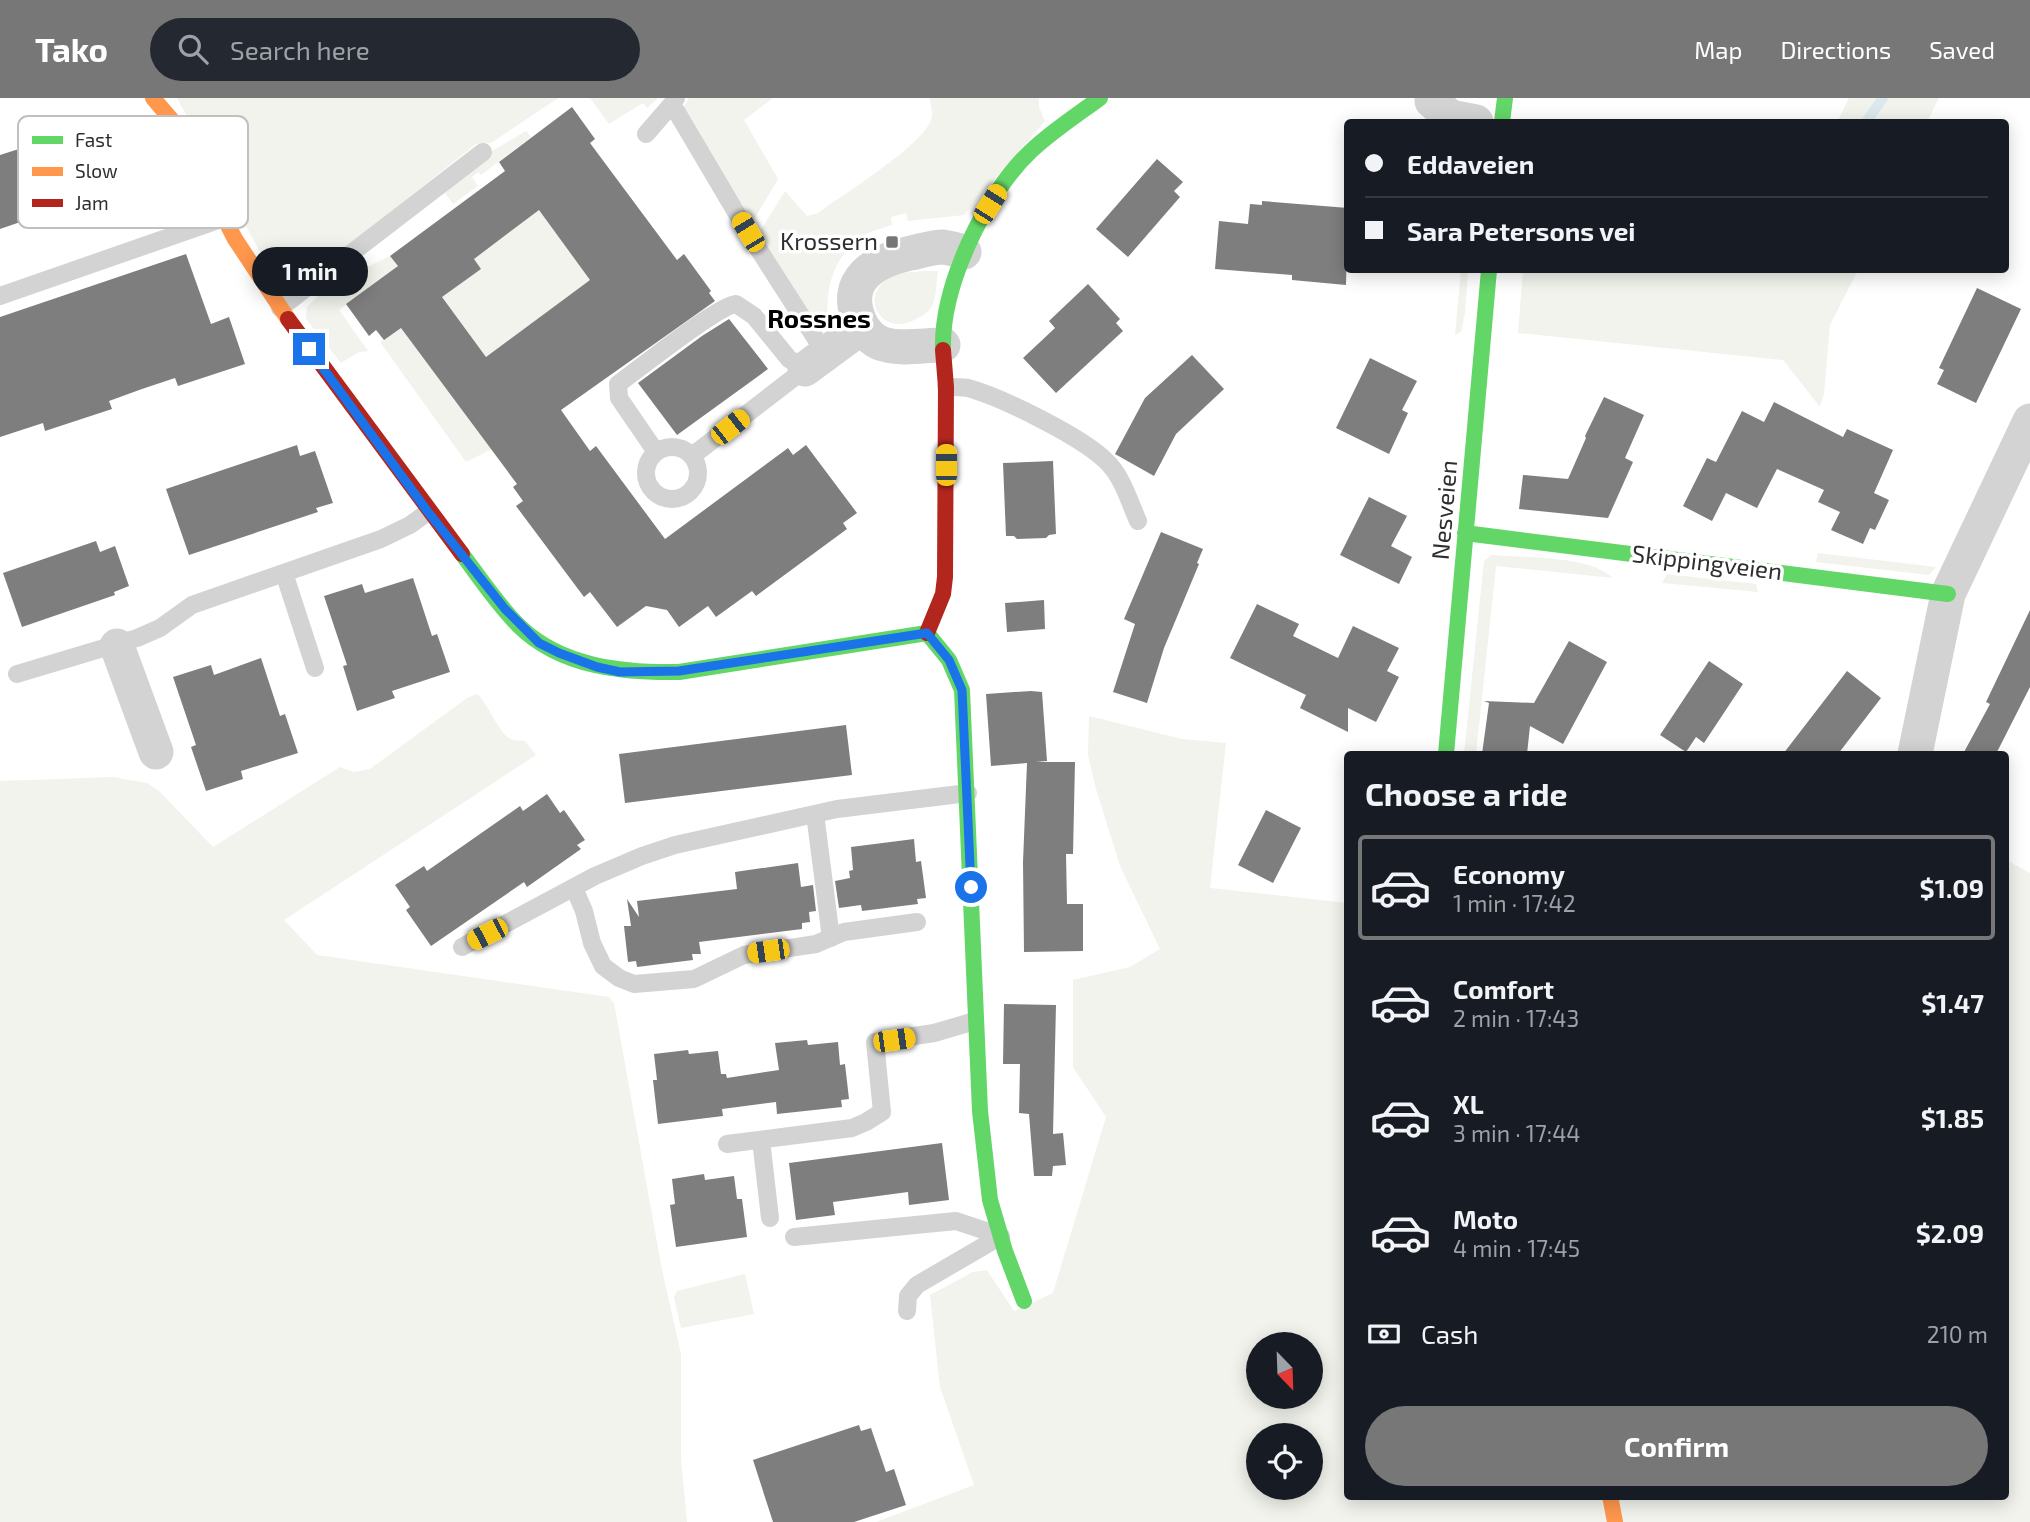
<!DOCTYPE html>
<html lang="en">
<head>
<meta charset="utf-8">
<style>
  :root { --surface:#171b24; --page:#242831; --text:#f1f3f6; --muted:#9ea1a6; --line:#363941; --accent:#777 }
  body { margin:0; font-family:"Exo 2",sans-serif; background:var(--page); color:var(--text); height:100vh; display:flex; flex-direction:column; font-size:26px; white-space:nowrap }
  * { box-sizing:border-box; margin:0 }
  p { font-size:23px; color:var(--muted) }
  .icon { flex:none; width:38px; height:38px; fill:none; stroke:currentColor; stroke-width:2; stroke-linecap:round; stroke-linejoin:round }
  .map { position:relative; flex:1; overflow:hidden }
  .details { position:absolute; left:1344px; top:653px; width:665px; height:749px; display:flex; flex-direction:column; background:var(--surface); border-radius:7px; box-shadow:0 4px 18px #0003 }
  .details>* { flex:none }
  .guide { position:absolute; left:1344px; top:21px; width:665px; height:154px; border-radius:7px; box-shadow:0 4px 18px #0003; display:grid; align-content:center; height:154px; padding:0 21px; background:var(--surface) }
  .needle { width:46px; rotate:157deg }
  .controls { position:absolute; left:1246px; top:1234px; display:grid; gap:14px }
  .controls a { display:grid; place-items:center; width:77px; height:77px; border-radius:50%; background:var(--surface); box-shadow:0 4px 18px #0003; font-size:35px }
  .end { position:absolute; width:32px; height:32px; margin:-16px; border:9px solid #1a73e8; background:#fff; box-shadow:0 0 0 4px #fff }
  .from { border-radius:50% }
  .bubble { position:absolute; height:49px; border-radius:24px; background:var(--surface); box-shadow:0 4px 18px #0003; font-size:23px; font-weight:700; line-height:49px; text-align:center }
  .car { position:absolute; width:21px; height:42px; margin:-21px -10px; border-radius:9px; box-shadow:0 0 5px 2px #0007; background:linear-gradient(#f5c518 24%,#345 0 40%,#f5c518 0 76%,#345 0 86%,#f5c518 0) }
  .guide b { display:flex; align-items:center; gap:24px; height:66px; font-size:26px }
  .guide b+b { border-top:2px solid var(--line) }
  .guide i { width:18px; height:18px; background:var(--text) }
  ul { padding:0; list-style:none }
  li { display:flex; align-items:center; gap:21px; height:105px; margin:0 14px 10px; padding:0 7px; border:4px solid transparent; border-radius:7px }
  li div { flex:1 }
  li b { display:block; font-size:26px }
  li em { font-style:normal; font-weight:700 }
  li.active { border-color:var(--accent) }
  li>.icon { width:63px; height:63px; stroke-width:1.5 }
  h2 { padding:0 21px; font-size:32px; line-height:84px }
  .pay { display:flex; align-items:center; gap:18px; height:77px; padding:0 21px; font-size:26px }
  .pay p { margin-inline-start:auto }
  .button { display:flex; gap:14px; margin-top:auto; padding:14px 21px }
  .button a { flex:1; height:80px; border-radius:42px; background:var(--accent); color:#fff; font-size:28px; font-weight:700; line-height:80px; text-align:center }
  header { display:flex; align-items:center; gap:42px; box-sizing:border-box; height:98px; padding:0 35px; background:var(--accent); color:#fff }
  header strong { font-size:33px }
  nav { display:flex; gap:38px; margin-inline-start:auto; font-size:24px }
  .search { width:490px; height:63px; background:var(--page); display:flex; align-items:center; gap:18px; box-sizing:border-box; padding:0 24px; border-radius:38px; color:var(--muted); font-size:26px }
  .map>svg:first-child { display:block }
</style>
</head>
<body>
<header>
<strong>Tako</strong>
<div class="search"><svg class="icon" aria-label="search" viewBox="0 0 24 24"><circle cx="10" cy="10" r="6"/><path d="M15 15l6 6"/></svg>Search here</div>
<nav><a>Map</a><a>Directions</a><a>Saved</a></nav>
</header>
<div class="map">
<svg width="2030" height="1424" viewBox="0 0 2030 1424">
  <rect width="100%" height="100%" fill="#fff"/>
  <path fill="#f1f3ec" fill-rule="evenodd" d="M177 0H558L491 45 476 46 350 146 294 184 275 182Z
    M590 0H658L647 10 643 5 609 26Z
    M689 0H773L744 22 778 81 751 127 682 12Z
    M929 0H1039V9L1045 23 964 117 908 123 906 115 891 119 892 127C884 130 874 132 866 136 834 155 823 192 829 226L817 232 762 145 759 135 785 93 807 118 818 115C844 96 915 52 929 26 934 18 932 9 929 0Z
    M1849 0H1939L1927 24H1837Z
    M526 33 531 39 481 77 478 74 472 79 478 88 453 106 445 95 492 53Z
    M539 112 590 182 521 233 493 268 442 199 480 171 474 161Z
    M390 158 398 168 339 212 368 253 359 254 341 265 306 221 307 209 326 190 349 173 365 170Z
    M1461 172H1468L1465 215 1461 234 1455 237Z
    M1523 172H1858L1830 227 1824 295 1820 309 1783 262 1518 235Z
    M938 173C936 183 937 201 931 210 928 214 922 218 918 220 881 243 855 194 894 178 907 173 924 173 938 173Z
    M401 230 492 351 466 364 380 244Z
    M1818 455 1936 469 1929 477 1816 464Z
    M1492 457C1525 460 1589 457 1613 480L1496 468 1476 656H1464L1484 463Z
    M1667 476 1756 486 1758 494 1662 485Z
    M477 596C489 606 499 638 513 642 517 643 521 642 525 643L536 657 284 822 317 857 609 899 614 905 662 1172 681 1256V1362L687 1424H0V683L113 679 147 685 159 693 213 749 340 669 354 674 370 671 467 600Z
    M1089 618 1182 641 1226 645 1210 790 1347 805 1348 1398H2006V762L2030 775V1424H876L974 1387 940 1289 930 1197 973 1174 987 1172 1014 1213 1053 1195 1106 1019 1073 969V882L1130 869 1160 851 1120 768 1096 691 1088 657ZM1258 1246H1311V1298H1258ZM1258 1337H1311V1390H1258Z
    M745 1176 754 1216 681 1230 674 1199 677 1193Z"/>
  <g fill="none" stroke-linecap="round" stroke-linejoin="round">
    <path stroke="#dbe9ef" stroke-width="10" d="M1866 24 1883 0"/>
  </g>
  <path fill="#7e7e7e" fill-rule="evenodd" d="M572 9 595 41 590 45 677 162 684 156 711 193 709 195 715 203 561 312 590 353 596 348 665 441 788 350 793 357 806 347 857 415 843 425 847 431 756 498 752 493 716 519 708 508 679 529 667 512 646 508 617 529 590 494 584 499 516 408 523 403 513 389 517 386 401 230 384 242 376 232 369 238 346 206 398 168 390 158 505 73 499 64ZM539 112 590 182 486 259 442 199 481 171 474 161Z
    M92 36 94 42 112 36 132 95 64 118 61 110 0 131V57L22 50 23 55 44 49V52Z
    M1157 61 1183 84 1174 93 1180 99 1128 159 1096 131Z
    M1262 103 1348 110 1346 187 1292 182V177L1215 171 1219 123 1248 126 1250 106 1262 107Z
    M186 156 211 226 229 219 245 266 178 288 175 280 142 291 109 303 112 311 45 333 43 325 0 339V219Z
    M1088 186 1120 221 1116 225 1123 233 1056 295 1023 260 1055 230 1049 223Z
    M1977 190 2021 211 1976 305 1937 286 1944 272 1939 270Z
    M729 221 768 271 677 337 638 285 702 238Z
    M1192 257 1224 291 1176 336 1154 378 1115 356 1145 300Z
    M1370 260 1417 283 1402 312 1408 315 1389 356 1336 330Z
    M1604 299 1644 317 1625 360 1633 364 1608 420 1519 411 1523 377 1568 381 1586 340 1585 338Z
    M1774 304 1843 339 1847 331 1893 352 1874 395 1889 402 1875 432 1870 430 1863 446 1831 432 1840 414 1818 404 1824 392 1777 371 1757 410 1726 395 1712 423 1683 408 1707 360 1716 364 1742 313 1764 324Z
    M297 347 300 358 315 353 333 405 316 410 318 414 189 457 166 391Z
    M1053 363 1056 436 1049 437 1046 440 1017 441 1014 438H1006L1003 365Z
    M1369 399 1407 418 1391 448 1412 459 1399 486 1340 457Z
    M1161 434 1203 451 1197 465 1199 466 1164 550 1147 605 1113 594 1135 526 1124 521Z
    M96 443 100 454 115 448 129 488 114 494 115 497 22 529 3 475Z
    M413 480 432 538 437 536 450 574 392 593 395 600 357 613 343 568 347 567 324 498 362 486 365 495Z
    M1044 502 1045 531 1007 534 1005 505Z
    M1257 506 1299 526 1293 538 1338 560 1353 528 1399 550 1387 573 1399 579 1376 624 1348 610V634L1300 610 1306 597 1230 560Z
    M2030 512V589L1996 656H1963L1990 606 1986 604Z
    M1569 543 1607 564 1563 646 1530 628 1527 656H1482L1489 605 1484 603 1534 605Z
    M261 560 280 618 285 616 298 655 241 673 243 681 206 693 191 649 196 647 173 579 211 567 214 577Z
    M1709 563 1743 586 1704 645 1696 639 1686 654 1660 637Z
    M1847 573 1881 600 1838 656H1783Z
    M1031 593 1042 594 1047 663 1036 664H1075L1073 756H1066L1067 806H1083V853L1024 854 1023 764 1027 665 991 668 986 596Z
    M846 627 852 677 625 705 619 656Z
    M547 696 560 715 564 712 585 742 577 747 581 751 527 789 524 784 431 848 406 812 410 809 395 787 424 768 427 773 520 708 523 713Z
    M1266 712 1301 730 1273 785 1238 767Z
    M914 741 916 764 921 763 926 800 917 801 918 806 862 813 861 807 839 810 835 783 850 780 849 773 853 772 851 749Z
    M798 765 801 789 813 787 816 813 809 814 810 824 802 825V831L699 844 701 856H692L693 862 637 869 636 863 628 864 624 828H631L627 801 639 819 637 803 737 791 735 774Z
    M1004 906 1056 907 1053 1036 1063 1035 1066 1067 1053 1068 1052 1078H1034L1029 1016 1019 1015 1020 966H1003Z
    M807 942 808 947 838 944 840 967 845 966 849 1001 841 1002 842 1009 777 1016 776 1004 722 1011 723 1018 658 1026 653 982H657L654 956 688 952 689 956 718 953 721 976H726L727 980 779 972 775 945Z
    M942 1045 949 1102 909 1107 908 1094 833 1104 835 1117 796 1122 789 1065Z
    M704 1076 705 1082 734 1078 737 1101H742L747 1139 676 1149 670 1107 675 1106 672 1081Z
    M859 1327 861 1333 871 1330 886 1374 894 1371 906 1407 854 1424H773L753 1362Z"/>
  <g fill="none" stroke-linecap="round" stroke-linejoin="round">
    <path stroke="#d3d3d3" stroke-width="18" d="M676 0 672 6 750 138 825 255
      M646 36 672 6
      M0 198 224 120
      M280 210 483 54
      M946 289C953 289 961 289 968 290 1001 299 1080 338 1105 362 1122 377 1129 403 1138 423
      M646 375a26 26 0 1 1 52 0a26 26 0 1 1-52 0Z
      M656 354 619 300 618 286C639 271 717 208 736 206L754 218 789 261 805 271 692 358
      M284 475 315 570
      M17 576 137 540 160 530 192 507 381 441 410 427 428 414
      M815 716 831 840
      M574 790 584 813 592 845 603 868 619 880 634 886 694 881 744 857 816 846 844 834 917 824
      M462 849 595 778 642 758 675 747 837 711 968 695
      M761 1042 770 1120
      M727 1046 852 1030 866 1024 882 1014 875 944 934 935 975 923
      M794 1139 956 1123 1001 1138
      M907 1213 908 1198 917 1187 1001 1138"/>
    <path stroke="#d3d3d3" stroke-width="35" d="M1432 3 1450 19 1476 24
      M943 247C925 247 901 252 883 246 873 243 864 234 860 224 841 182 874 163 911 155 921 153 933 149 943 149 950 150 958 152 964 154
      M805 271 862 229
      M117 548 156 654
      M1915 656 1948 496 2030 323"/>
    <path stroke="#63d668" stroke-width="16" d="M1502 24 1505 0
      M943 252C941 188 985 96 1031 53 1052 33 1077 17 1100 0
      M1465 435 1948 496
      M462 456C480 480 497 506 519 528 561 569 623 575 679 574L927 535
      M927 535 949 562 962 592 980 1013 990 1102 1005 1153 1024 1203
      M1446 656 1489 172"/>
    <path stroke="#ff974d" stroke-width="16" d="M153 0 176 27 235 141 288 221
      M1610 1398 1615 1424"/>
    <path stroke="#b3261e" stroke-width="16" d="M288 221 462 456
      M927 535 943 496 945 479 946 289 943 252"/>
  </g>
  <g fill="none" stroke-linecap="round" stroke-linejoin="round">
    <path stroke="#1a73e8" stroke-width="9" d="M309 251 428 414 505 511 539 545 559 555 597 569 620 574 679 573 927 535 949 562 962 592 971 789"/>
  </g>
  <rect fill="#777" stroke="#fff" stroke-width="2.5" x="885" y="137" width="14" height="14" rx="3.5"/>
  <g text-anchor="middle" stroke-width="7" stroke-linejoin="round" paint-order="stroke">
    <g font-size="24" fill="#2e2e2e" stroke="#fff" text-anchor="end">
      <text x="878" y="152">Krossern</text>
    </g>
    <g font-size="24" fill="#2e2e2e" stroke="#fff">
      <text transform="translate(1445 412) rotate(-85)" y="8">Nesveien</text>
      <text transform="translate(1707 465) rotate(7)" y="8">Skippingveien</text>
    </g>
    <g font-size="26" font-weight="bold" fill="#000" stroke="#fff">
      <text x="819" y="230">Rossnes</text>
    </g>
  </g>
  <rect x="18" y="18" width="230" height="112" rx="10" fill="#fff" stroke="#c0c0c0" stroke-width="2"/>
  <rect x="32" y="38" width="31" height="8" fill="#63d668"/>
  <rect x="32" y="69" width="31" height="9" fill="#ff974d"/>
  <rect x="32" y="101" width="31" height="8" fill="#b3261e"/>
  <g font-size="19" fill="#2e2e2e">
    <text x="75" y="49">Fast</text>
    <text x="75" y="80">Slow</text>
    <text x="75" y="112">Jam</text>
  </g>
</svg>
<div class="controls">
<a><svg class="needle" viewBox="-14 -14 28 28"><path d="M0-13l5 13h-10z" fill="#e53935"/><path d="M0 13l5-13h-10z" fill="#9ea1a6"/></svg></a>
<a><svg class="icon" aria-label="locate" viewBox="0 0 24 24"><circle cx="12" cy="12" r="6"/><path d="M12 2v4M12 18v4M2 12h4M18 12h4"/></svg></a>
</div>
<i class="end from" style="left:971px;top:789px"></i>
<i class="end" style="left:309px;top:251px"></i>
<div class="bubble" style="left:252px;top:149px;width:116px">1 min</div>
<i class="car" style="left:990px;top:106px;rotate:32deg"></i>
<i class="car" style="left:748px;top:134px;rotate:329deg"></i>
<i class="car" style="left:730px;top:329px;rotate:52deg"></i>
<i class="car" style="left:946px;top:367px;rotate:0deg"></i>
<i class="car" style="left:487px;top:836px;rotate:243deg"></i>
<i class="car" style="left:768px;top:853px;rotate:262deg"></i>
<i class="car" style="left:894px;top:942px;rotate:82deg"></i>
<div class="guide">
<b><i class="from"></i>Eddaveien</b>
<b><i></i>Sara Petersons vei</b>
</div>
<section class="details">
<h2>Choose a ride</h2>
<ul>
<li class="active"><svg class="icon" aria-label="car" viewBox="0 0 24 24"><path d="M5 17H2v-5l4-1 3-4h7l3 4 3 1v5h-3M9 17h6M6 11h13"/><circle cx="7" cy="17" r="2"/><circle cx="17" cy="17" r="2"/></svg><div><b>Economy</b><p>1 min · 17:42</p></div><em>$1.09</em></li>
<li><svg class="icon" aria-label="car" viewBox="0 0 24 24"><path d="M5 17H2v-5l4-1 3-4h7l3 4 3 1v5h-3M9 17h6M6 11h13"/><circle cx="7" cy="17" r="2"/><circle cx="17" cy="17" r="2"/></svg><div><b>Comfort</b><p>2 min · 17:43</p></div><em>$1.47</em></li>
<li><svg class="icon" aria-label="car" viewBox="0 0 24 24"><path d="M5 17H2v-5l4-1 3-4h7l3 4 3 1v5h-3M9 17h6M6 11h13"/><circle cx="7" cy="17" r="2"/><circle cx="17" cy="17" r="2"/></svg><div><b>XL</b><p>3 min · 17:44</p></div><em>$1.85</em></li>
<li><svg class="icon" aria-label="car" viewBox="0 0 24 24"><path d="M5 17H2v-5l4-1 3-4h7l3 4 3 1v5h-3M9 17h6M6 11h13"/><circle cx="7" cy="17" r="2"/><circle cx="17" cy="17" r="2"/></svg><div><b>Moto</b><p>4 min · 17:45</p></div><em>$2.09</em></li>
</ul>
<div class="pay"><svg class="icon" aria-label="cash" viewBox="0 0 24 24"><path d="M3 7h18v10H3z"/><circle cx="12" cy="12" r="2"/></svg>Cash<p>210 m</p></div>
<div class="button"><a>Confirm</a></div>
</section>
</div>
</body>
</html>
